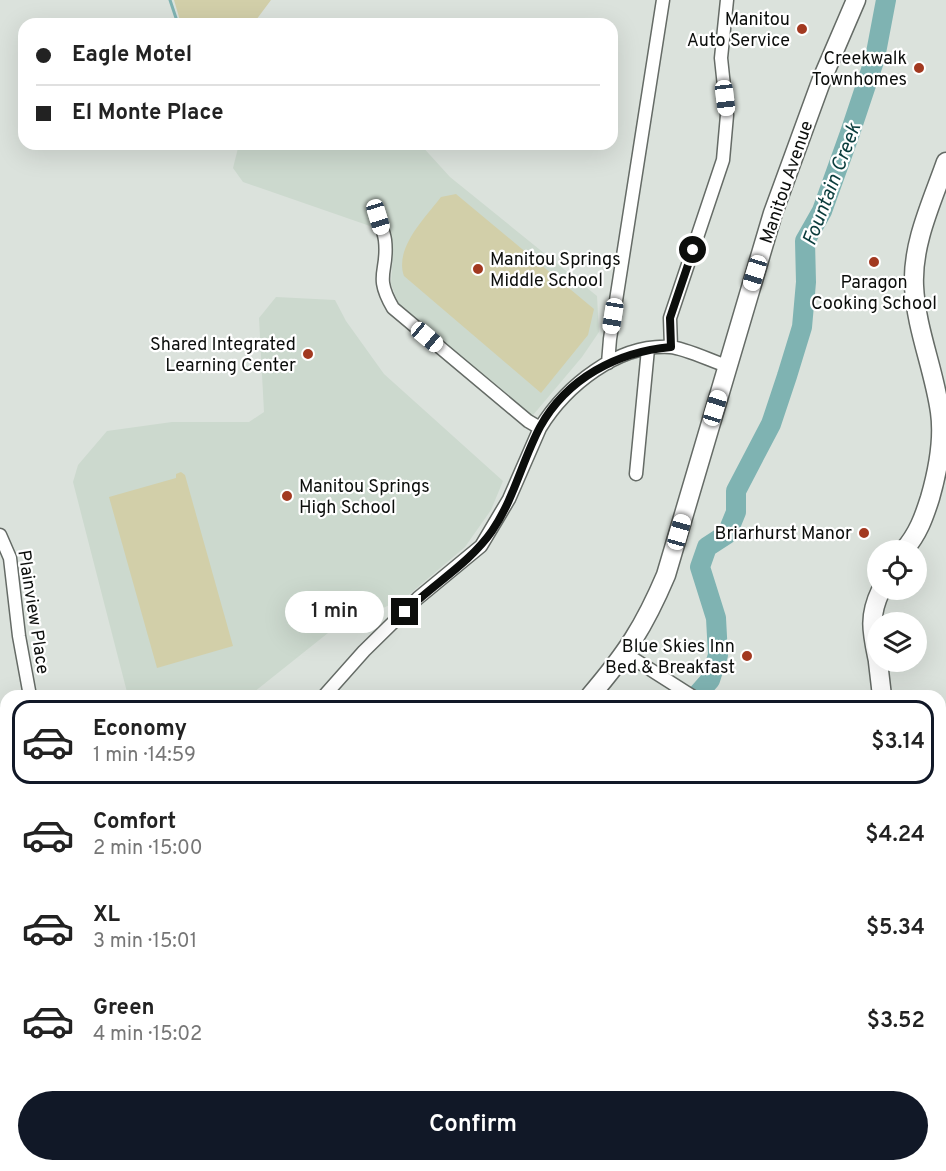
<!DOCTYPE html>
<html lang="en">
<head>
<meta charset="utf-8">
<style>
  :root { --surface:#fff; --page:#f2f2f2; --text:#222; --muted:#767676; --line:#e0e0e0; --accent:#111827 }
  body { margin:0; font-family:Overpass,sans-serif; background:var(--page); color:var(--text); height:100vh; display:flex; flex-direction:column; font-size:22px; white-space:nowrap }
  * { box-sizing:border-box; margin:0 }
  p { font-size:20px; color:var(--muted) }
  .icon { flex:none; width:33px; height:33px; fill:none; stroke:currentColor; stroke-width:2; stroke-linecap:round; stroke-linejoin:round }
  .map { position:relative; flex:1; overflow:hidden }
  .panel { position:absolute; left:0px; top:690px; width:946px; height:482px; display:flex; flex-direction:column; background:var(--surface); border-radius:18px 18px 0 0; box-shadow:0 6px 24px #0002 }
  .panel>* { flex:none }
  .hud { position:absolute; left:18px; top:18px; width:600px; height:132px; border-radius:18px; box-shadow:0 6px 24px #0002; display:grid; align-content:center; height:132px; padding:0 18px; background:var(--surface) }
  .fabs { position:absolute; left:867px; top:540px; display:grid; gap:12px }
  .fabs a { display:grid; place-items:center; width:60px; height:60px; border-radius:50%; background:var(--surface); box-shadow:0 6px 24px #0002; font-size:30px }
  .end { position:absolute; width:27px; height:27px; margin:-14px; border:8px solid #0c0e0c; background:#fff; box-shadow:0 0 0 3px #fff }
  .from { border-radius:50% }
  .bubble { position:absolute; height:42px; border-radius:21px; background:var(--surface); box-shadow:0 6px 24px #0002; font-size:20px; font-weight:600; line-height:42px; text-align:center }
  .car { position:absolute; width:18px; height:36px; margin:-18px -9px; border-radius:8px; box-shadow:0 0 4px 2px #0007; background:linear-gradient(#fff 24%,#345 0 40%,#fff 0 76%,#345 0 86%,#fff 0) }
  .hud b { display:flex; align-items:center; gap:21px; height:57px; font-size:22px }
  .hud b+b { border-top:2px solid var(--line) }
  .hud i { width:15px; height:15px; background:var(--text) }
  ul { padding:10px 0 0; list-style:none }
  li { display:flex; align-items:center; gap:18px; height:84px; margin:0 12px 9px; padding:0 6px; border:3px solid transparent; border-radius:18px }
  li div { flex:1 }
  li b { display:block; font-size:22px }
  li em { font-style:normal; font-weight:600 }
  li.on { border-color:var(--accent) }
  li>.icon { width:54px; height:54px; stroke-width:1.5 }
  .button { display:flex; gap:12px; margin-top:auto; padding:12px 18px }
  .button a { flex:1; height:69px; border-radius:36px; background:var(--accent); color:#fff; font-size:24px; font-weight:600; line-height:69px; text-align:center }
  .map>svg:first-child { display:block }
</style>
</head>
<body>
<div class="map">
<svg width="946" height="1171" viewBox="0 0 946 1171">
  <rect width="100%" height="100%" fill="#dbe2dc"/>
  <path fill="#ccd9ce" d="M239 144H420L450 177 597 296 599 332 582 357 528 421 398 303 391 284 393 253 370 226 243 182 233 168Z
    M276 297 335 300 346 321 384 374 503 481 491 510 465 547 405 598 328 633 249 696H128L73 482 78 465 107 431 172 422H249L264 412 259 318Z"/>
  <path fill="#d2cfa9" d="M174 0H271L253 24H181Z
    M456 194 594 309 588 335 541 393 404 276C394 248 425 218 441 197Z
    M181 472 185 475 233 646 157 668 109 497 176 478V474Z"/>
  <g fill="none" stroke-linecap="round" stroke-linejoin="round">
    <path stroke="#7fb3b2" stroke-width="3" d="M170 0 178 24"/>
    <path stroke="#7fb3b2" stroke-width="20" d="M696 696 710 680 718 655 716 618 700 567 707 547 727 534 736 512V491L771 424 787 376 802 327 806 282 805 241 822 211 850 133 875 58 886 0
      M368 1171 371 1166"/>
    <defs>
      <path id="street" d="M378 217C380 224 384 232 385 240 389 272 373 274 393 308L528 421 540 428C566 386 617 344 670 347 685 348 711 361 727 366
        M671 347 670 318 723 160 727 115 721 58 727 0
        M608 363 610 339 663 0
        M636 474 648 349
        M0 535 10 558 19 636 30 696
        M626 654 692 696
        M324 696 364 651 418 598 481 546 509 499 540 428
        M0 946 6 948
        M0 999 6 985
        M0 1100 6 1102
        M35 1171 37 1166"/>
      <path id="secondary" d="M904 550C918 534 924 517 930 498 938 470 944 440 940 412 934 369 916 329 914 286 912 243 932 202 946 162
        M878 661C872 632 868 617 881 590
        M878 662 882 696
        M590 696C626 654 644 627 666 575L773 213 822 79 856 0
        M152 1166 166 1171
        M187 1166 200 1171
        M62 1171 65 1166
        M275 1171 277 1166
        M495 1171 496 1166"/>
      <path id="highway" d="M945 1171 946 1169"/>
    </defs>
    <use href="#street" stroke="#656b66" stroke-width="15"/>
    <use href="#secondary" stroke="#656b66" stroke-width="21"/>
    <use href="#highway" stroke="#656b66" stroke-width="26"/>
    <use href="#street" stroke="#fff" stroke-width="12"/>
    <use href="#secondary" stroke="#fff" stroke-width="18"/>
    <use href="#highway" stroke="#fff" stroke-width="22"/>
  </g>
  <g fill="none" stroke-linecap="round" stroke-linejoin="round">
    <path stroke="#0c0e0c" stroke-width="8" d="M405 612C433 584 469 564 492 531 514 499 522 461 540 427 567 378 617 352 671 347L670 318 693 250"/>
  </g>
  <g fill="#a23920" stroke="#fff" stroke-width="2">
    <circle cx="802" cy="29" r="6"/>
    <circle cx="919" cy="68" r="6"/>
    <circle cx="874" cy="262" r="6"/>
    <circle cx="478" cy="269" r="6"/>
    <circle cx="308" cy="354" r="6"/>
    <circle cx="287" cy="496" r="6"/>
    <circle cx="864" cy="533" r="6"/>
    <circle cx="747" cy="656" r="6"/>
  </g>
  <g text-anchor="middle" stroke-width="4.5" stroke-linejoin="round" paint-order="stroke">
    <g font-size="18" fill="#0c0e0c" stroke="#fff" text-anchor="end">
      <text x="790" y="25">Manitou<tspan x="790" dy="21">Auto Service</tspan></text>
      <text x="907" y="64">Creekwalk<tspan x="907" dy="21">Townhomes</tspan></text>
      <text x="490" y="265" text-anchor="start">Manitou Springs<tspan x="490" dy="21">Middle School</tspan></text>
      <text x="874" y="288" text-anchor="middle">Paragon<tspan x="874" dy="21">Cooking School</tspan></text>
      <text x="296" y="350">Shared Integrated<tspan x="296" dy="21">Learning Center</tspan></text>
      <text x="299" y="492" text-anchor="start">Manitou Springs<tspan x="299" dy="21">High School</tspan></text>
      <text x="852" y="539">Briarhurst Manor</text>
      <text x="735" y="652">Blue Skies Inn<tspan x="735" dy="21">Bed &amp; Breakfast</tspan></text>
    </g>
    <g font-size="18" fill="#0c0e0c" stroke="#fff">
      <text transform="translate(786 182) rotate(-71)" y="6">Manitou Avenue</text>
      <text transform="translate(34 612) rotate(81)" y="6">Plainview Place</text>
    </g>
    <g font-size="20" font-style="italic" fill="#0a3c3c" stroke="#fff">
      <text transform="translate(831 184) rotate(-69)" y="7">Fountain Creek</text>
    </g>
  </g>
</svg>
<div class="fabs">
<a><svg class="icon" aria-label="locate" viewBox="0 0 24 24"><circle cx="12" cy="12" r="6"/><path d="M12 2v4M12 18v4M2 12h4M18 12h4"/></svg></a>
<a><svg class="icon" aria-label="layers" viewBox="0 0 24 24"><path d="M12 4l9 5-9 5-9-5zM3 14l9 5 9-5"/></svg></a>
</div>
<i class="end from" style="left:693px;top:250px"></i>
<i class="end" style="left:405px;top:612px"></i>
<div class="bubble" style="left:285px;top:591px;width:99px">1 min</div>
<i class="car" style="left:725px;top:98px;rotate:173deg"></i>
<i class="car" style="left:378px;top:217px;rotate:163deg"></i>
<i class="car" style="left:755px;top:273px;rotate:197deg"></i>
<i class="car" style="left:613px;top:316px;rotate:189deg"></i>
<i class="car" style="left:427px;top:337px;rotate:130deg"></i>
<i class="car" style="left:715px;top:408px;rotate:17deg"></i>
<i class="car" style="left:679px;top:532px;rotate:16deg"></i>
<div class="hud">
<b><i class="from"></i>Eagle Motel</b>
<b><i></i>El Monte Place</b>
</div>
<section class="panel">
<ul>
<li class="on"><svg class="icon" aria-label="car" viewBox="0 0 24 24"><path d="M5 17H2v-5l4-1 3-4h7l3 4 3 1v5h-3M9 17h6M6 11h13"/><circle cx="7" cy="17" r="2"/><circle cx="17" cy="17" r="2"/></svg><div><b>Economy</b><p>1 min · 14:59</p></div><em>$3.14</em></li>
<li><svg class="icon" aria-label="car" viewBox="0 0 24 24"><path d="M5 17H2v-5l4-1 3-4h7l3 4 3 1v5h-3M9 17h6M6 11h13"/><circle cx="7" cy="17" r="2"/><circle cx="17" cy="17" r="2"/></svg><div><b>Comfort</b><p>2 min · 15:00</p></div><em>$4.24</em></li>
<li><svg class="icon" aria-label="car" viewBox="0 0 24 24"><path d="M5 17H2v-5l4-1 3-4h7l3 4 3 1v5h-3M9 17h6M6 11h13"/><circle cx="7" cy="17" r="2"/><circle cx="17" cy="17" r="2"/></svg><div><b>XL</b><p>3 min · 15:01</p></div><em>$5.34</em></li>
<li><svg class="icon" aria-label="car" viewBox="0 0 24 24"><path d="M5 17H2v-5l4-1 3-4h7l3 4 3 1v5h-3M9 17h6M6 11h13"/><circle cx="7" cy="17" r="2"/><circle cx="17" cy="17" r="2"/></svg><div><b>Green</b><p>4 min · 15:02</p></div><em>$3.52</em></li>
</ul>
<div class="button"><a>Confirm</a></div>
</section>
</div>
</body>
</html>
